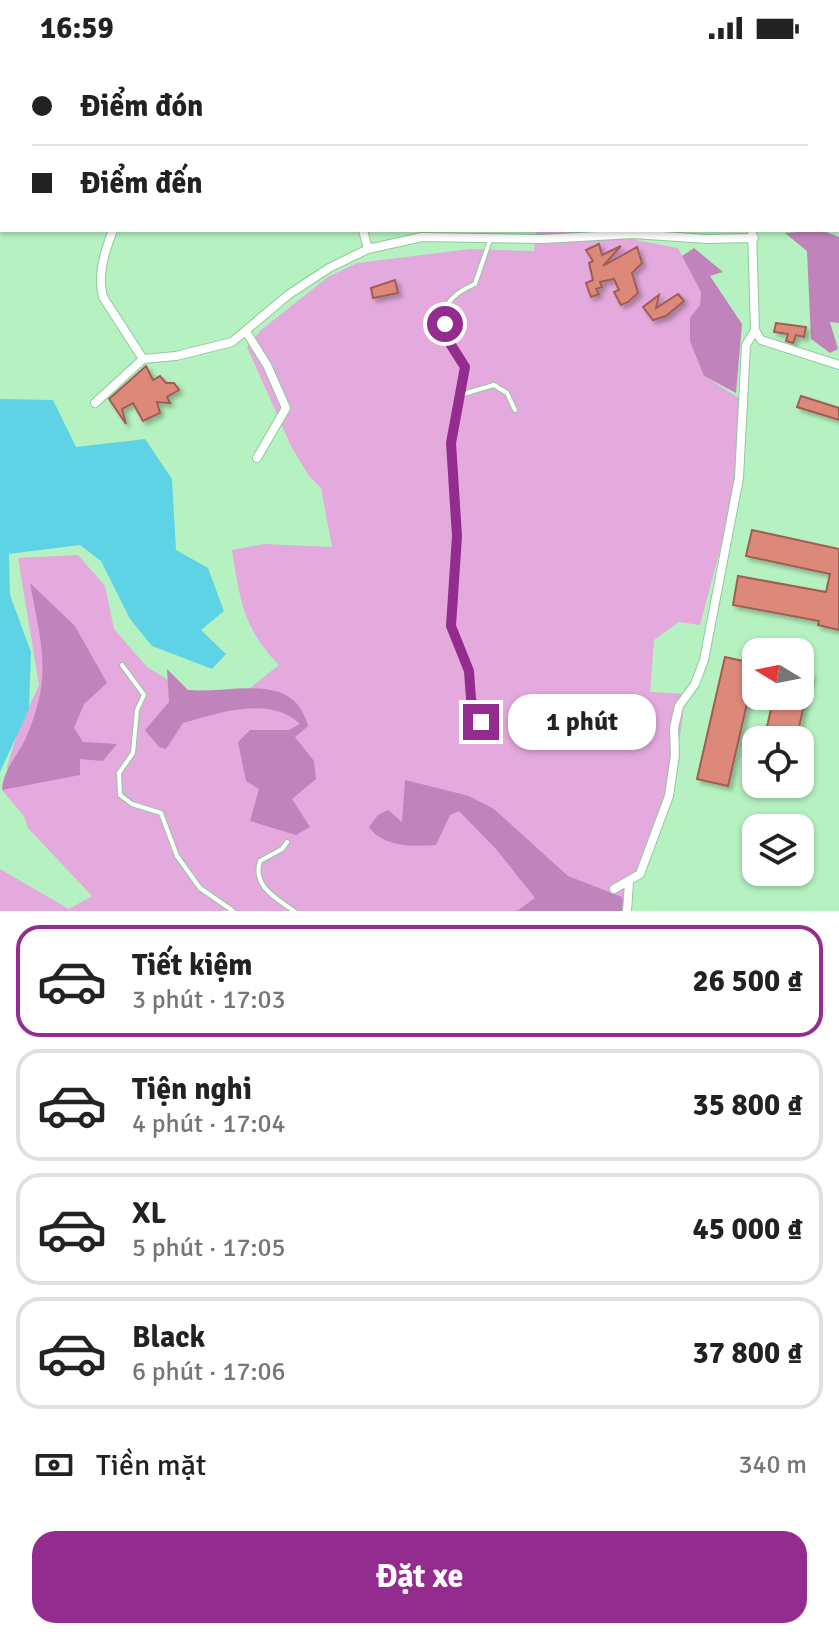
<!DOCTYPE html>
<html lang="vi">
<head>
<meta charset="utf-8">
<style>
  :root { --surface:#fff; --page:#f2f2f2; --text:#222; --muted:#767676; --line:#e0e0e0; --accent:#942b8f }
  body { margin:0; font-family:Signika,sans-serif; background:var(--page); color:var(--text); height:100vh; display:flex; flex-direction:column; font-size:30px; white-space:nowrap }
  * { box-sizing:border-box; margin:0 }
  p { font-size:26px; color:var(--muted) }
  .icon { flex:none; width:44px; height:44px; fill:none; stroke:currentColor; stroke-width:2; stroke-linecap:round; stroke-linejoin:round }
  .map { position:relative; height:855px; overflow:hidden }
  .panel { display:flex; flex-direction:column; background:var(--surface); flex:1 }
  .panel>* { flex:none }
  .top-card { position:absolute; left:0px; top:0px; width:840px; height:176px; box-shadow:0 2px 6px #0004; display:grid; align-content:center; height:176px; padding:0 32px; background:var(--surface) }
  .needle { width:52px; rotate:280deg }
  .controls { position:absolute; left:742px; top:582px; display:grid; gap:16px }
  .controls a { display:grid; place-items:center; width:72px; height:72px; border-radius:16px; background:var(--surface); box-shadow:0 2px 6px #0004; font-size:40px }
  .end { position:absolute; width:36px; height:36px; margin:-18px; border:10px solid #942b8f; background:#fff; box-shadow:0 0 0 4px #fff }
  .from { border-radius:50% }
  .bubble { position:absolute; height:56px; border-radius:24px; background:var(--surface); box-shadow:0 2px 6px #0004; font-size:26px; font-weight:700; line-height:56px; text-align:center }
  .top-card b { display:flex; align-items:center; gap:28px; height:76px; font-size:30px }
  .top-card b+b { border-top:2px solid var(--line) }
  .top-card i { width:20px; height:20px; background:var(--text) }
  ul { padding:14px 0 0; list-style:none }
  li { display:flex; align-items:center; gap:24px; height:112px; margin:0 16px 12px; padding:0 16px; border:4px solid var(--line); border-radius:24px }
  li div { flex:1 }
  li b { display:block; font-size:30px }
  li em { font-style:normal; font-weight:700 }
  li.current { border-color:var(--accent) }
  li>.icon { width:72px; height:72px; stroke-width:1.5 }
  .pay { display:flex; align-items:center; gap:20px; height:88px; padding:0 32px; font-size:30px }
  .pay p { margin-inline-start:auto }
  .cta { display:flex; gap:16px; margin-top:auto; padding:16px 32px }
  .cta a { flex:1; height:92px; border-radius:24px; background:var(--accent); color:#fff; font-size:32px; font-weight:700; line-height:92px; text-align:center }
  .status { display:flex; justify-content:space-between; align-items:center; height:56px; padding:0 40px; background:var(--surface); direction:ltr }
  .status svg { height:22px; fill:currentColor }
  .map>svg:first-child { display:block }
</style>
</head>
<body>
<div class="status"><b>16:59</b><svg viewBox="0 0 49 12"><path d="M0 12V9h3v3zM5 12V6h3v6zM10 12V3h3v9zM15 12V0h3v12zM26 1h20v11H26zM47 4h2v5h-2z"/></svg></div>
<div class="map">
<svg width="839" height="855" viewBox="0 0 839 855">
  <defs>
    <filter id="shadow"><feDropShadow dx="3.5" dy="3.5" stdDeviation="2" flood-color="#0004"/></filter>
  </defs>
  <rect width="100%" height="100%" fill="#b6f2c1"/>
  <path fill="#e4a9dd" d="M536 174H635V184L678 192 701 236 704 320 739 342 737 409 727 467 700 569 679 566 654 584 650 636 684 638C684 694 659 758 638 810 631 827 622 836 620 855H0V813L69 853 92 840 28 772 24 760 2 734 14 731 7 711 17 678 39 629 18 502 78 499 105 530 114 573 147 611 193 639 236 643 279 609C243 572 240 544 232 494L264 488 332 491 321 432 309 420 291 390 247 291 261 274 328 221 357 207 471 193 534 195Z"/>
  <path fill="#c183bb" d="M821 174 839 181V267L830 266 838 293 830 297 811 283 807 195 785 177Z
    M694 192 723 216 710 220 742 268 736 337 704 320 690 285V262L700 249 701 236 682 200Z
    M30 527 75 570 107 627 84 648 74 672 83 686 117 688 103 705 80 703V719L2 734C4 712 16 702 25 684 53 620 42 592 30 527Z
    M167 613 188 634C231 638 294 614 308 670L295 681 314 705 316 723 292 743 310 771 296 779 250 765 259 733 246 725 238 686 250 674H289L300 668C270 639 218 657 183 667L166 693 159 691 145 674 169 646Z
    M405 724 469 740 494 753 568 820 622 841 627 855H517L535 842 496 793 459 755 450 759 436 789C413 791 383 791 369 771L378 759 388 754 402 766Z"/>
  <path fill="#5fd3e6" d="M0 343 53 344 76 391 145 383 172 423 176 494 208 512 224 555 201 574 226 598 212 613 152 590 130 563 101 505 80 489 9 498 10 539 31 596 29 653 0 716Z"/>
  <path fill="#dd897a" stroke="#a05d52" stroke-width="2" filter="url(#shadow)" d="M599 188 602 199 621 190 603 210 637 191 642 207 632 217 638 237 628 246 621 249 614 236 619 234 614 223 600 226 602 231 596 233 599 238 591 241 586 227 593 224 589 207 593 205 586 194Z
    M395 224 398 237 373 242 371 232Z
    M678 238 684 245 666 260 653 264 643 251 659 239 656 252Z
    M776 267 806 271 804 281 796 279 793 287 786 285 788 278 774 276Z
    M146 310 153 324 160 320 166 327H174L179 334 167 341 170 347 157 346 160 357 143 365 133 347 122 353 126 368 109 343Z
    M801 340 839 352V364L797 351Z
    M752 474 839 493V574L818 569 819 565 733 549 738 520 826 536 830 518 746 500Z
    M725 601 756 608 728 730 697 723Z
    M800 616 811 619 796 684H764L774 640H800Z"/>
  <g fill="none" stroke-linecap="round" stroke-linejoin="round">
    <defs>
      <path id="lane" d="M460 339 494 329 507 337 515 354
        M122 609 144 639 137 654 133 697 119 717 120 739 132 748 161 757 177 800 200 832 233 855
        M481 666 471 643 464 600 451 570 457 480 451 387 465 311C462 299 453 294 448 283 433 256 451 238 475 228L490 184
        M287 786 282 793 260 805C252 830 276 842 294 855"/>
      <path id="street" d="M187 0V2
        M89 2V0
        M476 2V0
        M792 2V0
        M0 22H2
        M838 36H839
        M838 140H839
        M113 174C105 195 97 218 103 241L143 303
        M363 174 368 193
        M755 274 761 284 839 309
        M247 277 267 309 286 352 257 402
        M95 347 143 303 176 300 232 286 288 239 329 212 368 193 422 181 543 183 633 178 707 183 754 182
        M614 833 640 818 669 740 675 699 674 672 679 650 695 628 704 604 739 422 746 289 755 274 752 174
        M627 855 629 827"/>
    </defs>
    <use href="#lane" stroke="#8ec99a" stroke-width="6"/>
    <use href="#street" stroke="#8ec99a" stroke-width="10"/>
    <use href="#lane" stroke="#fff" stroke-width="4"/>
    <use href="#street" stroke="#fff" stroke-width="8"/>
  </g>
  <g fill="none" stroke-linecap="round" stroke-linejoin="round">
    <path stroke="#942b8f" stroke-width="10" d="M445 268 446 281 465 311 451 387 457 480 451 570 469 615 471 643 481 666"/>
  </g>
</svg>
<div class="controls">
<a><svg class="needle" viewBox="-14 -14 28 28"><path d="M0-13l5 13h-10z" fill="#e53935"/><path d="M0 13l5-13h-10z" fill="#767676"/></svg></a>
<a><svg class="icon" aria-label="locate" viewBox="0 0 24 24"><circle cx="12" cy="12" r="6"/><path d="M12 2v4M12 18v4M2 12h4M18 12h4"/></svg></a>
<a><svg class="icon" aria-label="layers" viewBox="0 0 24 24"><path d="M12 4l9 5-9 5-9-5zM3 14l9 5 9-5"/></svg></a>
</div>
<i class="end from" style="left:445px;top:268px"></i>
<i class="end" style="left:481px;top:666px"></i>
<div class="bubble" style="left:508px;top:638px;width:148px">1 phút</div>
<div class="top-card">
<b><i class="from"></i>Điểm đón</b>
<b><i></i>Điểm đến</b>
</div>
</div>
<section class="panel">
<ul>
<li class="current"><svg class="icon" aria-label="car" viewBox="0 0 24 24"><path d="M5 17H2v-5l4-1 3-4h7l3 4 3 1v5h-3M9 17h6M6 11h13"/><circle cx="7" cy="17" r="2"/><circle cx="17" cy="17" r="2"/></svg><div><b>Tiết kiệm</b><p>3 phút · 17:03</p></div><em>26 500 ₫</em></li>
<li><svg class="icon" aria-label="car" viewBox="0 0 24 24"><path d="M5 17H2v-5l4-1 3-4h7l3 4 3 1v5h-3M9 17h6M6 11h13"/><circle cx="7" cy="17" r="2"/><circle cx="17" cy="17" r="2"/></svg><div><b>Tiện nghi</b><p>4 phút · 17:04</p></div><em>35 800 ₫</em></li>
<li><svg class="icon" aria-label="car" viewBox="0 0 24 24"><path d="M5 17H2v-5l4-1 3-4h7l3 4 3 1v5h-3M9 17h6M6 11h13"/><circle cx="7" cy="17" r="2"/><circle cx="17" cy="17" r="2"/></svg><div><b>XL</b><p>5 phút · 17:05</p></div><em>45 000 ₫</em></li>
<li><svg class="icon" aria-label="car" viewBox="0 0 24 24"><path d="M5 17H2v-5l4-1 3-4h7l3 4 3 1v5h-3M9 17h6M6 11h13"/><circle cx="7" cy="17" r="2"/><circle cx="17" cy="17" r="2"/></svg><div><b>Black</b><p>6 phút · 17:06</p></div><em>37 800 ₫</em></li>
</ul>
<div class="pay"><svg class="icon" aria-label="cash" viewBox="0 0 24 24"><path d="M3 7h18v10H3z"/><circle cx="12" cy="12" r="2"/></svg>Tiền mặt<p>340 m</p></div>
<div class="cta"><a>Đặt xe</a></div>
</section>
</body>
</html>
